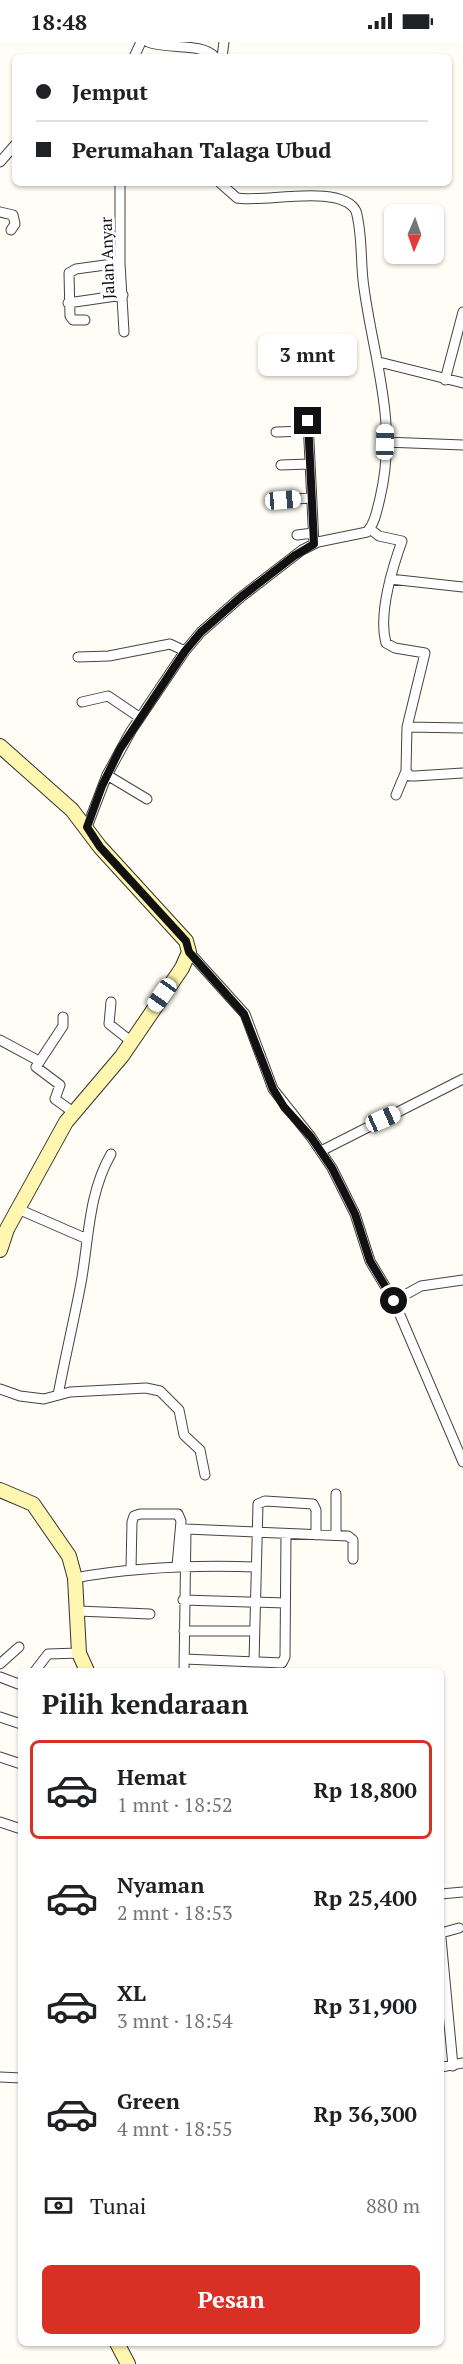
<!DOCTYPE html>
<html lang="id">
<head>
<meta charset="utf-8">
<style>
  :root { --surface:#fff; --page:#f2f2f2; --text:#202124; --muted:#757577; --line:#e0e0e0; --accent:#d93025 }
  body { margin:0; font-family:"PT Serif",serif; background:var(--page); color:var(--text); height:100vh; display:flex; flex-direction:column; font-size:22px; white-space:nowrap }
  * { box-sizing:border-box; margin:0 }
  p { font-size:20px; color:var(--muted) }
  .icon { flex:none; width:33px; height:33px; fill:none; stroke:currentColor; stroke-width:2; stroke-linecap:round; stroke-linejoin:round }
  .map { position:relative; flex:1; overflow:hidden }
  .sheet { position:absolute; left:18px; top:1626px; width:426px; height:678px; display:flex; flex-direction:column; background:var(--surface); border-radius:9px; box-shadow:0 2px 4px #0004 }
  .sheet>* { flex:none }
  .hud { position:absolute; left:12px; top:12px; width:440px; height:132px; border-radius:9px; box-shadow:0 2px 4px #0004; display:grid; align-content:center; height:132px; padding:0 24px; background:var(--surface) }
  .needle { width:39px; rotate:182deg }
  .tools { position:absolute; left:384px; top:162px; display:grid; gap:12px }
  .tools a { display:grid; place-items:center; width:60px; height:60px; border-radius:9px; background:var(--surface); box-shadow:0 2px 4px #0004; font-size:30px }
  .end { position:absolute; width:27px; height:27px; margin:-14px; border:8px solid #111; background:#fff; box-shadow:0 0 0 3px #fff }
  .from { border-radius:50% }
  .bubble { position:absolute; height:42px; border-radius:9px; background:var(--surface); box-shadow:0 2px 4px #0004; font-size:20px; font-weight:700; line-height:42px; text-align:center }
  .car { position:absolute; width:18px; height:36px; margin:-18px -9px; border-radius:8px; box-shadow:0 0 4px 2px #0007; background:linear-gradient(#fff 24%,#345 0 40%,#fff 0 76%,#345 0 86%,#fff 0) }
  .hud b { display:flex; align-items:center; gap:21px; height:57px; font-size:22px }
  .hud b+b { border-top:2px solid var(--line) }
  .hud i { width:15px; height:15px; background:var(--text) }
  ul { padding:0; list-style:none }
  li { display:flex; align-items:center; gap:18px; height:99px; margin:0 12px 9px; padding:0 12px; border:3px solid transparent; border-radius:9px }
  li div { flex:1 }
  li b { display:block; font-size:22px }
  li em { font-style:normal; font-weight:700 }
  li.active { border-color:var(--accent) }
  li>.icon { width:54px; height:54px; stroke-width:1.5 }
  h2 { padding:0 24px; font-size:27px; line-height:72px }
  .pay { display:flex; align-items:center; gap:15px; height:66px; padding:0 24px; font-size:22px }
  .pay p { margin-inline-start:auto }
  .action { display:flex; gap:12px; margin-top:auto; padding:12px 24px }
  .action a { flex:1; height:69px; border-radius:9px; background:var(--accent); color:#fff; font-size:24px; font-weight:700; line-height:69px; text-align:center }
  .status { display:flex; justify-content:space-between; align-items:center; height:42px; padding:0 30px; background:var(--surface); direction:ltr }
  .status svg { height:16px; fill:currentColor }
  .map>svg:first-child { display:block }
</style>
</head>
<body>
<div class="status"><b>18:48</b><svg viewBox="0 0 49 12"><path d="M0 12V9h3v3zM5 12V6h3v6zM10 12V3h3v9zM15 12V0h3v12zM26 1h20v11H26zM47 4h2v5h-2z"/></svg></div>
<div class="map">
<svg width="463" height="2322" viewBox="0 0 463 2322">
  <rect width="100%" height="100%" fill="#fffdf5"/>
  <g fill="none" stroke-linecap="round" stroke-linejoin="round">
    <defs>
      <path id="street" d="M148 0C168 8 201 0 215 15
        M134 15 141 0
        M222 15 224 0
        M0 120 15 103
        M120 141V221L124 290
        M0 170 13 173 15 182 11 188
        M68 261 123 253
        M85 278H73L70 274 69 231 76 227 120 221
        M379 320 463 341
        M445 338 463 270
        M308 379 314 502
        M276 390 308 389
        M385 400 463 403
        M281 423 308 422
        M283 458 310 456
        M370 487 379 494 402 499C392 527 378 572 386 601L395 606 425 611 407 685 406 729 410 734H415L463 731
        M297 493 313 491
        M390 537 463 545
        M78 615 109 614 170 602 185 609
        M82 660 108 654 139 675
        M407 685 463 686
        M107 733 147 757
        M396 753 406 729
        M87 785 107 733 131 689 185 609 201 590 241 555 302 508 318 500 367 490C375 481 377 468 380 456 398 380 374 319 364 246 360 221 363 194 356 169 341 141 263 161 237 156L220 141
        M189 910 245 972 273 1047 311 1095 332 1126 355 1172 370 1219 394 1259 463 1420
        M111 960 109 982 132 1000
        M63 975V984L36 1025 60 1043 55 1057 73 1070
        M0 998 39 1019
        M321 1109 463 1037
        M18 1167 87 1197
        M394 1259 421 1244 463 1238
        M0 1347 20 1354 44 1357 70 1350 146 1346 160 1349 179 1368 184 1393 200 1408 205 1433
        M58 1353C65 1316 74 1278 81 1241 89 1197 88 1152 111 1112
        M336 1452V1493
        M131 1527 132 1480 134 1474 140 1472H178L181 1479 177 1524
        M75 1536C135 1525 194 1523 255 1525
        M183 1558 285 1561
        M78 1569 150 1572
        M184 1589H254
        M184 1617 282 1621 285 1615 286 1492
        M254 1620 258 1462 265 1459 313 1462 316 1468V1493
        M0 1622 19 1605
        M35 1629 48 1612 79 1611
        M184 1629 186 1487 348 1494 353 1498V1517
        M0 1635 21 1643
        M0 1675 21 1682
        M0 1715 21 1722
        M0 1780 21 1787
        M441 1852 463 1850
        M441 1891 459 1886
        M441 1896 453 2024
        M441 2025 463 2021
        M0 2035 21 2036"/>
      <path id="secondary" d="M0 704 72 768 100 805 186 899 189 910 182 926 122 1014 66 1080 7 1187 0 1208
        M0 1448 33 1462 69 1514 75 1536 79 1611 87 1629
        M117 2301 128 2322"/>
    </defs>
    <use href="#street" stroke="#444" stroke-width="11"/>
    <use href="#secondary" stroke="#333" stroke-width="16"/>
    <use href="#street" stroke="#fff" stroke-width="9"/>
    <use href="#secondary" stroke="#fff6b0" stroke-width="14"/>
  </g>
  <g fill="none" stroke-linecap="round" stroke-linejoin="round">
    <path stroke="#111" stroke-width="8" d="M308 379 314 502 294 514 241 555 201 590 185 609 120 707 102 744 87 785 100 805 186 899 189 910 244 972 273 1047 284 1065 311 1095 332 1126 355 1172 370 1219 394 1259"/>
  </g>
  <g text-anchor="middle" stroke-width="6" stroke-linejoin="round" paint-order="stroke">
    <g font-size="16" fill="#111" stroke="#fff">
      <text transform="translate(107 216) rotate(-92)" y="6">Jalan Anyar</text>
    </g>
  </g>
</svg>
<div class="tools">
<a><svg class="needle" viewBox="-14 -14 28 28"><path d="M0-13l5 13h-10z" fill="#e53935"/><path d="M0 13l5-13h-10z" fill="#757577"/></svg></a>
</div>
<i class="end from" style="left:394px;top:1259px"></i>
<i class="end" style="left:308px;top:379px"></i>
<div class="bubble" style="left:258px;top:292px;width:99px">3 mnt</div>
<i class="car" style="left:385px;top:400px;rotate:1deg"></i>
<i class="car" style="left:283px;top:458px;rotate:85deg"></i>
<i class="car" style="left:162px;top:953px;rotate:215deg"></i>
<i class="car" style="left:383px;top:1077px;rotate:66deg"></i>
<div class="hud">
<b><i class="from"></i>Jemput</b>
<b><i></i>Perumahan Talaga Ubud</b>
</div>
<section class="sheet">
<h2>Pilih kendaraan</h2>
<ul>
<li class="active"><svg class="icon" aria-label="car" viewBox="0 0 24 24"><path d="M5 17H2v-5l4-1 3-4h7l3 4 3 1v5h-3M9 17h6M6 11h13"/><circle cx="7" cy="17" r="2"/><circle cx="17" cy="17" r="2"/></svg><div><b>Hemat</b><p>1 mnt · 18:52</p></div><em>Rp 18,800</em></li>
<li><svg class="icon" aria-label="car" viewBox="0 0 24 24"><path d="M5 17H2v-5l4-1 3-4h7l3 4 3 1v5h-3M9 17h6M6 11h13"/><circle cx="7" cy="17" r="2"/><circle cx="17" cy="17" r="2"/></svg><div><b>Nyaman</b><p>2 mnt · 18:53</p></div><em>Rp 25,400</em></li>
<li><svg class="icon" aria-label="car" viewBox="0 0 24 24"><path d="M5 17H2v-5l4-1 3-4h7l3 4 3 1v5h-3M9 17h6M6 11h13"/><circle cx="7" cy="17" r="2"/><circle cx="17" cy="17" r="2"/></svg><div><b>XL</b><p>3 mnt · 18:54</p></div><em>Rp 31,900</em></li>
<li><svg class="icon" aria-label="car" viewBox="0 0 24 24"><path d="M5 17H2v-5l4-1 3-4h7l3 4 3 1v5h-3M9 17h6M6 11h13"/><circle cx="7" cy="17" r="2"/><circle cx="17" cy="17" r="2"/></svg><div><b>Green</b><p>4 mnt · 18:55</p></div><em>Rp 36,300</em></li>
</ul>
<div class="pay"><svg class="icon" aria-label="cash" viewBox="0 0 24 24"><path d="M3 7h18v10H3z"/><circle cx="12" cy="12" r="2"/></svg>Tunai<p>880 m</p></div>
<div class="action"><a>Pesan</a></div>
</section>
</div>
</body>
</html>
